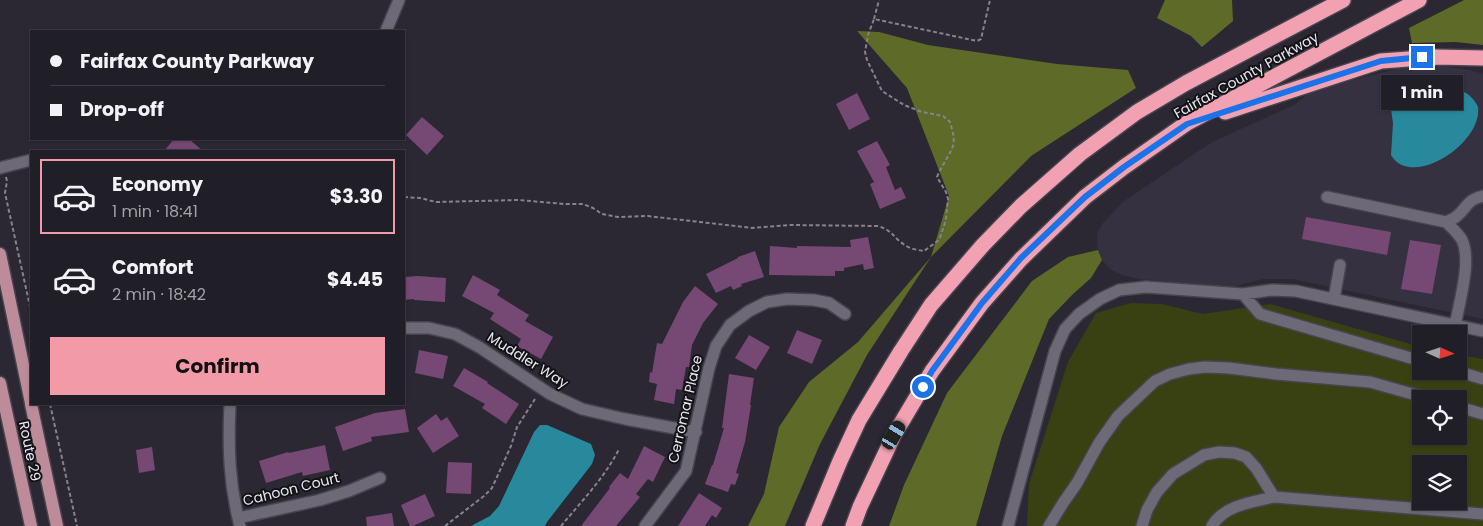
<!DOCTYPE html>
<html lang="en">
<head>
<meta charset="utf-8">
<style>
  :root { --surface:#201e26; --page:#2d2b32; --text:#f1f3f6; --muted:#a2a2a7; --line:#3d3c43; --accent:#f39aa8 }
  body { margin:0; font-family:Poppins,sans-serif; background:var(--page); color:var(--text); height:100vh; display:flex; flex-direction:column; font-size:19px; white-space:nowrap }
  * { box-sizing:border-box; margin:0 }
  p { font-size:16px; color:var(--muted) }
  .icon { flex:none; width:28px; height:28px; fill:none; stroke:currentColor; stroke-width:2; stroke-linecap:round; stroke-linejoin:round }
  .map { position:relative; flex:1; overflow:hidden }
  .sheet { position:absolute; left:30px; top:150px; width:375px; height:255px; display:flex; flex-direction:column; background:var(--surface); border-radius:0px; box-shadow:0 1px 4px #0004,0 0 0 1px var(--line) }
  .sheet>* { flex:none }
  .hud { position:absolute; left:30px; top:30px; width:375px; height:110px; border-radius:0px; box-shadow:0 1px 4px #0004,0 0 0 1px var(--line); display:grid; align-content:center; height:110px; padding:0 20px; background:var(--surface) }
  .needle { width:32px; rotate:93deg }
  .fabs { position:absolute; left:1412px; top:325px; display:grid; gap:10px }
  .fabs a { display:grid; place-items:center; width:55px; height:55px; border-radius:0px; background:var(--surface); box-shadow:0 1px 4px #0004,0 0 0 1px var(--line); font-size:25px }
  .end { position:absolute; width:22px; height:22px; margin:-11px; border:6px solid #1a73e8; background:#fff; box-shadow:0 0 0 2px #fff }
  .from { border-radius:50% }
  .bubble { position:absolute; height:35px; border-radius:0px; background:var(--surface); box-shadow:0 1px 4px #0004,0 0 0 1px var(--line); font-size:16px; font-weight:700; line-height:35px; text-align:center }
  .car { position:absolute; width:15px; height:30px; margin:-15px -8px; border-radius:6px; box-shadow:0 0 4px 1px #0007; background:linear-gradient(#222 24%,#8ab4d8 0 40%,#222 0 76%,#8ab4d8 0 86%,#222 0) }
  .hud b { display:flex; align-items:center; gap:18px; height:48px; font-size:19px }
  .hud b+b { border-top:1px solid var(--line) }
  .hud i { width:12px; height:12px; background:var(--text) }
  ul { padding:9px 0 0; list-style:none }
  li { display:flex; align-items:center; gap:15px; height:75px; margin:0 10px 8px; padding:0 10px; border:2px solid transparent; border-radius:0px }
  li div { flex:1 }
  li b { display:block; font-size:19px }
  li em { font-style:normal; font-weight:700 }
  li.on { border-color:var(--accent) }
  li>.icon { width:45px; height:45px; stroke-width:1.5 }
  .button { display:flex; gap:10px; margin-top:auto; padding:10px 20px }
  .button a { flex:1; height:58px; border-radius:0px; background:var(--accent); color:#111; font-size:20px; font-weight:700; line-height:58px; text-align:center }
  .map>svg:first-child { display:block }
</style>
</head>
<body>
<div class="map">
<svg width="1483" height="526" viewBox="0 0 1483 526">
  <rect width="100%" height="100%" fill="#2b2833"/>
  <path fill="#353141" d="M1409 66H1442L1470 70 1483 74V319L1292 279H1263L1231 287 1139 279 1122 275 1111 270 1102 260 1098 250 1097 234 1103 223 1124 201 1212 142 1294 105 1313 90Z"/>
  <path fill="#394112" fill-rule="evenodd" d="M1131 303 1162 304 1203 314 1270 304 1421 347V371H1459V355L1483 359V526H1027L1029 484 1068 362 1096 313ZM1421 399H1459V436H1421ZM1421 464H1459V501H1421Z"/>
  <path fill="#5d6a28" d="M1165 0H1232L1233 21 1202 47 1191 36 1157 18Z
    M1464 0H1483V45L1456 42 1412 43 1409 28Z
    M857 31 879 32 928 45 1057 64 1128 70 1136 88 1031 156 931 257 867 355 820 444 785 526H748L764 494 779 427 809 382 858 342 931 257 949 196 907 88Z
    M1098 250 1102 260 1091 278 1073 294 1049 319 1002 436 976 526H889L904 485 947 393 1032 281 1068 257Z"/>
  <path fill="#28899c" d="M1401 84C1416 86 1432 87 1447 89 1453 90 1460 90 1466 93 1471 96 1476 102 1478 107 1483 143 1411 190 1391 155L1393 123 1389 95 1392 86Z
    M540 425H547L591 444 595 455 592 464 547 522 545 526H471L490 516 499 506 534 432Z"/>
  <path fill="#764874" d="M857 93 870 119 849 130 836 104Z
    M422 117 444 136 427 155 406 135Z
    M174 139H189L203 151H164Z
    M877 141 890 165 886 167 895 190 901 187 906 198 880 209 870 184 874 182 857 151Z
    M1306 217 1391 232 1387 255 1302 239Z
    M868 237 874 268 864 270 863 264 844 268V271H835V276L769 275 770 246 797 248V246L851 247 850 240Z
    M1410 240 1441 245 1432 294 1401 289Z
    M755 251 764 277 741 284 742 286 733 290 731 286 716 293 706 274 738 258V257Z
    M473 275 500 290 497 295 529 315 525 321 553 337 541 359 517 346 521 339 490 319 494 313 462 296Z
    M418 276 446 278 445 302 414 300V299L404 300V277Z
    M695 286 718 304 703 323 692 345 689 367H686L682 390 676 389 674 404 654 400 657 384 649 382 650 372 652 373 657 343 662 344 683 302Z
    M797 330 822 340 812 364 787 353Z
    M749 335 770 347 756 370 735 358Z
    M419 350 448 356 443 379 415 373Z
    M464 368 488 382 487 383 519 404 506 424 482 408 485 404 453 386Z
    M729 374 754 378 750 405H751L745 442 736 473 739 474 735 485 731 484 728 492 705 484 712 465H713L724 428H722Z
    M405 409 409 432 371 437 372 441 343 451 335 427 375 413Z
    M436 414 441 421 447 417 459 436 433 453 417 428Z
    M325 445 330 470 303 476 302 472 266 483 259 461 288 452 289 453Z
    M644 446 665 457 653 482 648 479 636 494 640 497 616 526H581L610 488 609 487 620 473 628 479Z
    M152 447 155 470 139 473 136 450Z
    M448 462 472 463 471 494 446 493Z
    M699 493 722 508 716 518 712 515 705 526H678Z
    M425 494 435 516 413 526H410L401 505Z
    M392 513 394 526H367L366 517Z"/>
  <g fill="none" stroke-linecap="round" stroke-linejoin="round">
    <defs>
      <path id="minor" d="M386 31 399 0
        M0 168 31 160
        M1327 197 1446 222C1450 220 1454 219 1457 216 1468 207 1466 200 1483 196
        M1446 222C1452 228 1458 233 1462 240 1472 261 1459 303 1455 326
        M1243 294 1260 314 1421 361
        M1334 299 1340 265
        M404 328H429L455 334 479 347 550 394 582 409 625 419 696 432
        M1456 371 1483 379
        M230 404C228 447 229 484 240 526
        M1459 407 1483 414
        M238 518 320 500 349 491 380 478
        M645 526 686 471 709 368 716 346 730 325 749 311 767 302 787 299 814 300 829 303 845 314
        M1008 526 1055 351 1065 329 1079 314 1100 299 1119 290 1146 287 1243 294 1272 290 1296 291 1483 331
        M1049 526 1063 503 1077 483 1099 443 1118 416 1155 381 1170 374 1189 369 1205 367 1229 368 1276 374 1370 382 1430 399
        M1142 526 1147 510 1157 492 1173 474 1204 455 1219 452 1235 453 1246 457 1256 468 1274 497
        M1212 526C1224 505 1253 502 1274 497L1483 514"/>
      <path id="major" d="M0 254 31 403
        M0 383 31 526
        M31 404 57 526"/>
      <path id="highway" d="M1225 112 1381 61 1436 57 1483 58
        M813 526 840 461 859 420 901 351 931 305 983 245 1021 206 1080 154 1137 112 1186 83 1343 0
        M853 526 860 507 894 435 932 371 982 303 1021 259 1085 197 1124 167 1187 123 1419 0"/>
    </defs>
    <use href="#minor" stroke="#47444e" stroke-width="14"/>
    <use href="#major" stroke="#47444e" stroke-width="15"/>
    <use href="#highway" stroke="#47444e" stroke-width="18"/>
    <path stroke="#86838c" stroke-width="2" stroke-dasharray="4 2.5" stroke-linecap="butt" d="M874 19 879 0
      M6 177 7 181 5 193 31 311
      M404 197 420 198 436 202 519 200 564 204H583L593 208 602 214 618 217 648 216 752 228 789 225 878 226C894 231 893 238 905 245 910 249 918 250 924 251L939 240 944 226 946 218 948 199 946 192 937 177 939 172 951 151 954 143 953 133 950 122 943 116 922 112 904 105 882 91 867 60 865 52 868 35 874 19 977 41 981 39 990 0
      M50 404 77 526
      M445 526 484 496 492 488 511 446 517 427 535 399
      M561 526C581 502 605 477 619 449"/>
    <use href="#minor" stroke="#6d6976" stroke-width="11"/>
    <use href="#major" stroke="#bd8b9a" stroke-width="12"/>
    <use href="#highway" stroke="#f2a1b2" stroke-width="15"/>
  </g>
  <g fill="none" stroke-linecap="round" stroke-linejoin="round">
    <path stroke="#1a73e8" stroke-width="6" d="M923 387 932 371 982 303 1021 258 1085 197 1124 167 1187 124 1381 61 1422 57"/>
  </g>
  <g text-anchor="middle" stroke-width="4" stroke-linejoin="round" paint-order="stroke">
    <g font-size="14" fill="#e9e7ee" stroke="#131217">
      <text transform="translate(1246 75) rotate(-29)" y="5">Fairfax County Parkway</text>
      <text transform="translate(528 360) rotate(32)" y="5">Muddler Way</text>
      <text transform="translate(685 409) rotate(-77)" y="5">Cerromar Place</text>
      <text transform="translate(30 451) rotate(78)" y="5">Route 29</text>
      <text transform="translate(291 489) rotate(-14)" y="5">Cahoon Court</text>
    </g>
  </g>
</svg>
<div class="fabs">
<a><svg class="needle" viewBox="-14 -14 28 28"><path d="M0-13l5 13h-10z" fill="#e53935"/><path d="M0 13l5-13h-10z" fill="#a2a2a7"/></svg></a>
<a><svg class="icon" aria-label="locate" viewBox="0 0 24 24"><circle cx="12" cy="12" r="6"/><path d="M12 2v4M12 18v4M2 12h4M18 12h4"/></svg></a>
<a><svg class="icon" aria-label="layers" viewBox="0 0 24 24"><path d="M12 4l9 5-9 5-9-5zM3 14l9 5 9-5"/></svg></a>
</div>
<i class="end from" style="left:923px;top:387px"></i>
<i class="end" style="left:1422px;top:57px"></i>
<div class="bubble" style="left:1381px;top:75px;width:82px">1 min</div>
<i class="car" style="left:894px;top:435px;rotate:31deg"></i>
<div class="hud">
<b><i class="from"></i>Fairfax County Parkway</b>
<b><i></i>Drop-off</b>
</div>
<section class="sheet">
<ul>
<li class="on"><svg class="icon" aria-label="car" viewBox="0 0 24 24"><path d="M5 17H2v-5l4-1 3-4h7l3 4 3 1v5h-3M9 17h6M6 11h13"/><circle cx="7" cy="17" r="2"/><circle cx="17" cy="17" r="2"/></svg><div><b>Economy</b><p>1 min · 18:41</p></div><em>$3.30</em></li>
<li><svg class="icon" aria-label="car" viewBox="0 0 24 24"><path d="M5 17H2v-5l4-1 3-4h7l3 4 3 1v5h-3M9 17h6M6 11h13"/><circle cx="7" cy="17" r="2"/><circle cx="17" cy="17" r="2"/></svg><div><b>Comfort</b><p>2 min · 18:42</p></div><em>$4.45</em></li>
</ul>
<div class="button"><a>Confirm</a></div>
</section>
</div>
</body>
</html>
